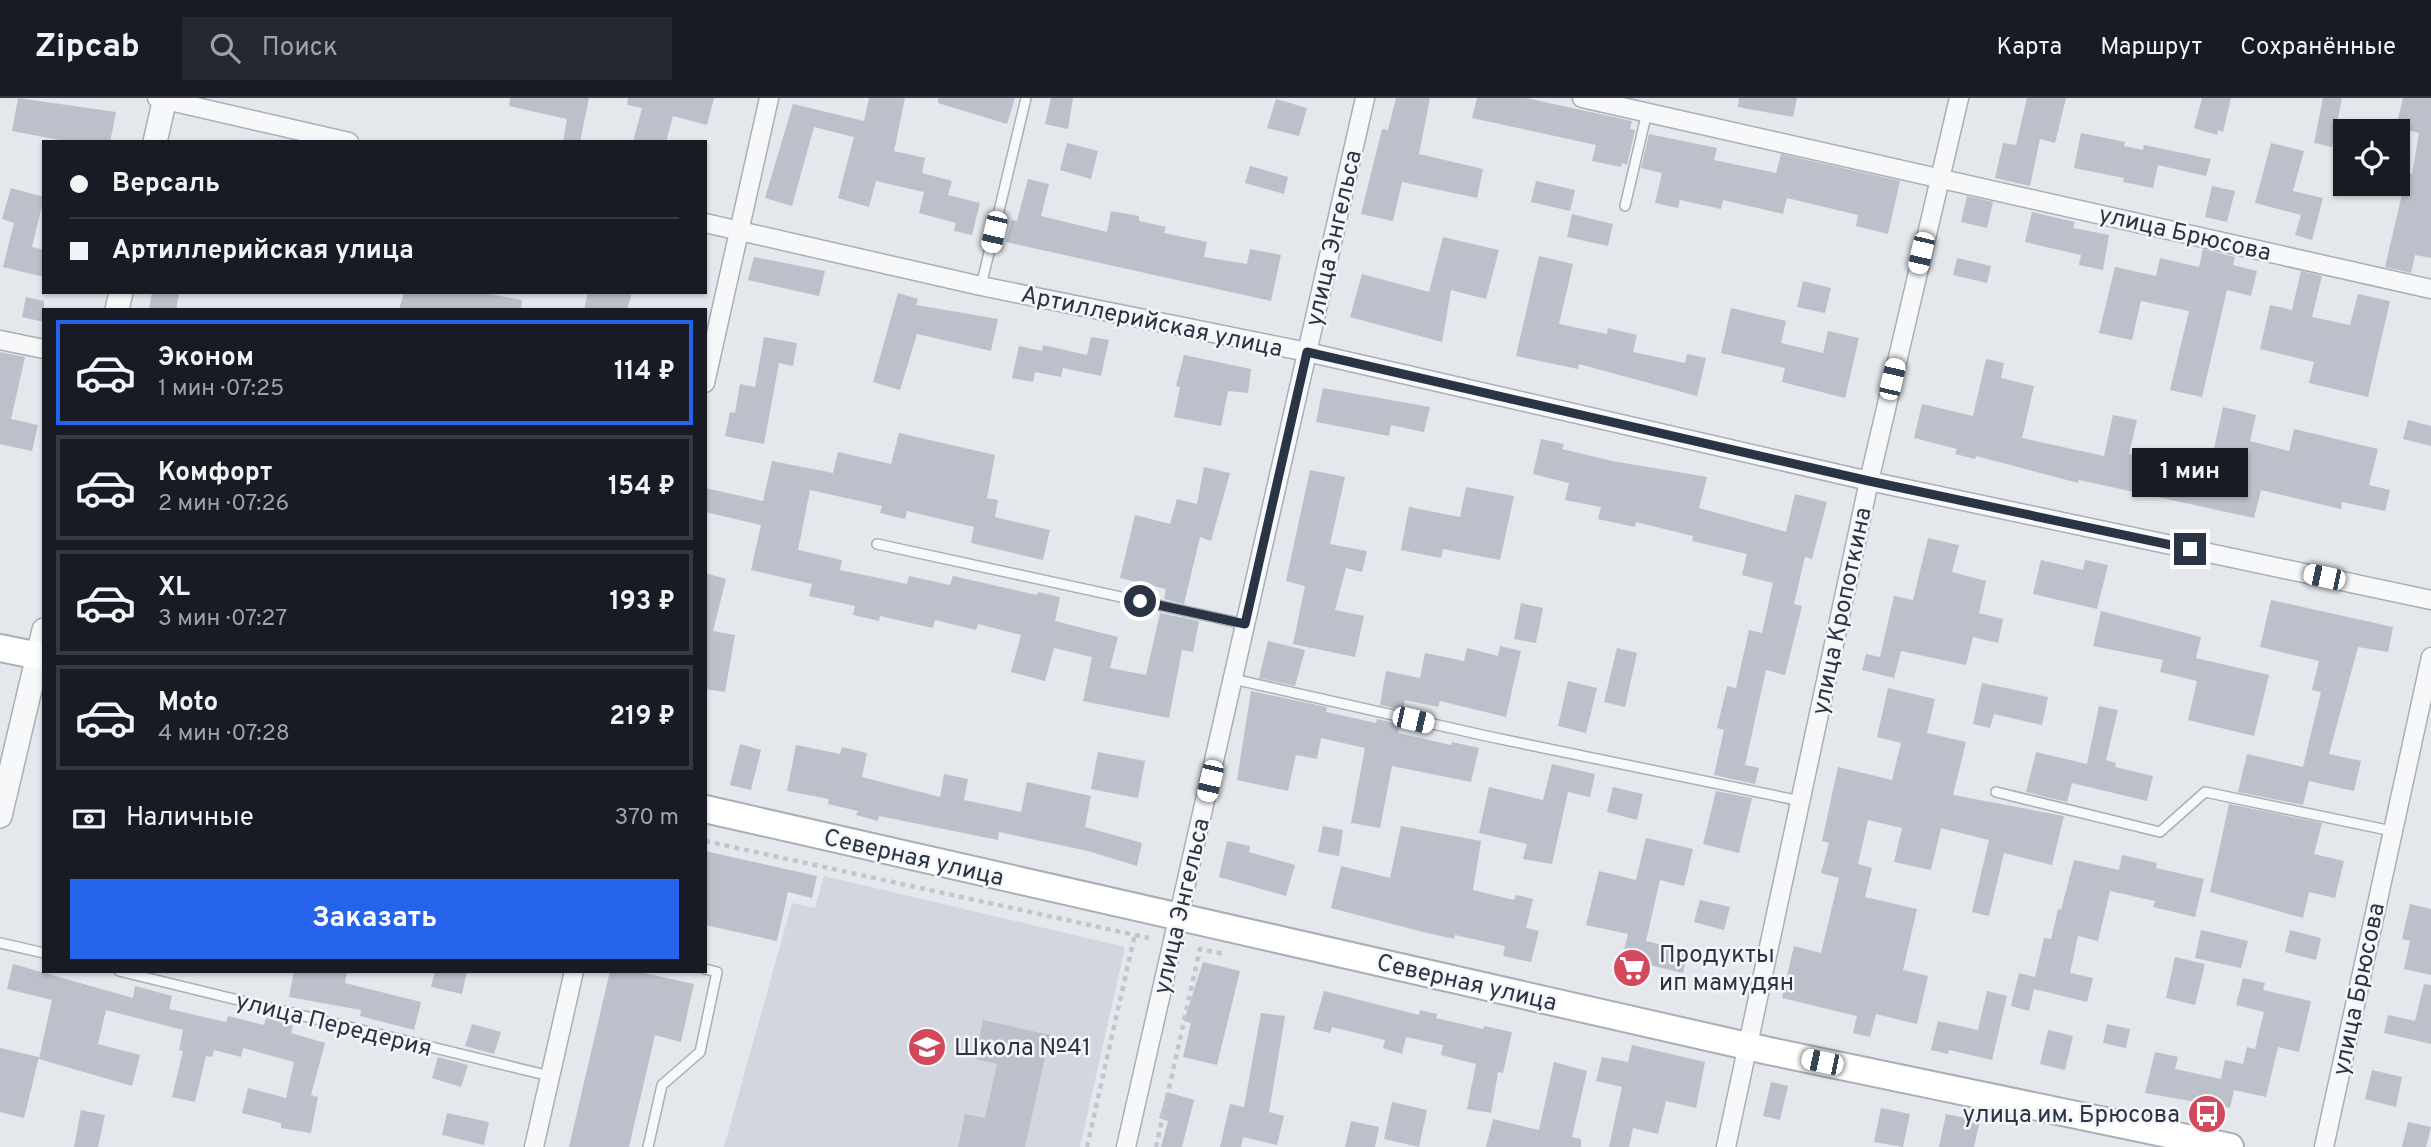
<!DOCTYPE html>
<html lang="ru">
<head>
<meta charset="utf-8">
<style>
  :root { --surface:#171b24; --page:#242831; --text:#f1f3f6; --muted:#9ea1a6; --line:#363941; --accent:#2563eb }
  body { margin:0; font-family:Overpass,sans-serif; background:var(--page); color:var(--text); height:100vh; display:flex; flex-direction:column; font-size:26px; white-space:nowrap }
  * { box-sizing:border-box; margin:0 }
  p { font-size:23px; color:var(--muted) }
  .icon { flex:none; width:38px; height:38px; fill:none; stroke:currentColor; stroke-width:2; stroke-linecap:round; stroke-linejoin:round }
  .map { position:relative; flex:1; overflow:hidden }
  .drawer { position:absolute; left:42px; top:210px; width:665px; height:665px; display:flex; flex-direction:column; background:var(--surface); border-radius:0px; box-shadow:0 2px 5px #0004 }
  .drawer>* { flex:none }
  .guide { position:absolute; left:42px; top:42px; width:665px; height:154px; border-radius:0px; box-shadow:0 2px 5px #0004; display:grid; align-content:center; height:154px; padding:0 28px; background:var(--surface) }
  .fabs { position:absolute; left:2333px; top:21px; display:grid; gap:14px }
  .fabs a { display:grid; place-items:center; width:77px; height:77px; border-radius:0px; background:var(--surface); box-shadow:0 2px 5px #0004; font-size:35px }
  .end { position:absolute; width:32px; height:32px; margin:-16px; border:9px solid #2b3445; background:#fff; box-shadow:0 0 0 4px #fff }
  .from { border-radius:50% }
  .bubble { position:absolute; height:49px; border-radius:0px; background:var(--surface); box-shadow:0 2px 5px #0004; font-size:23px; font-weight:700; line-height:49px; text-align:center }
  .car { position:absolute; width:21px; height:42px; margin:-21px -10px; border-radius:9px; box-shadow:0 0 5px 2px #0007; background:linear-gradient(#fff 24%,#345 0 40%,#fff 0 76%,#345 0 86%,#fff 0) }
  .guide b { display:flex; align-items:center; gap:24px; height:66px; font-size:26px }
  .guide b+b { border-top:2px solid var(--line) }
  .guide i { width:18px; height:18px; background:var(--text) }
  ul { padding:12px 0 0; list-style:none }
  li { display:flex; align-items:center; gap:21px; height:105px; margin:0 14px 10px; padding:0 14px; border:4px solid var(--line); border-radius:0px }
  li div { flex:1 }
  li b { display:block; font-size:26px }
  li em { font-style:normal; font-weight:700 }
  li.current { border-color:var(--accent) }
  li>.icon { width:63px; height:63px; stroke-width:1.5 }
  .pay { display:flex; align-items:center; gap:18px; height:77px; padding:0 28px; font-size:26px }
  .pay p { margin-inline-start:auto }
  .button { display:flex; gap:14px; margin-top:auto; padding:14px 28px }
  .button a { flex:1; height:80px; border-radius:0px; background:var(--accent); color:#fff; font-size:28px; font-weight:700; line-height:80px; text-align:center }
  header { display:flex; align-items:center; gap:42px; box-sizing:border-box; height:98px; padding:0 35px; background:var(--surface); border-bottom:2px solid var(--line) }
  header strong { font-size:33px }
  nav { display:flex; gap:38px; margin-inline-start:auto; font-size:24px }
  .search { width:490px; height:63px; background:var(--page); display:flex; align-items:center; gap:18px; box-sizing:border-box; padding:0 24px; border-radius:0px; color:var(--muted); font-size:26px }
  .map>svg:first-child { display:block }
</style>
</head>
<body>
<header>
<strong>Zipcab</strong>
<div class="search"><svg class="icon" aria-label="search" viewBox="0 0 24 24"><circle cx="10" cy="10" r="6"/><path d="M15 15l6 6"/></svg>Поиск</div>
<nav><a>Карта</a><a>Маршрут</a><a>Сохранённые</a></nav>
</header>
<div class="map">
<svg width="2431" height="1049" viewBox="0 0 2431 1049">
  <rect width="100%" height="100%" fill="#e4e7ec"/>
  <path fill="#d2d6de" d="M824 778 1125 849 1080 1049H724L792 805 815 810Z"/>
  <path fill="#bbc0ca" d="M18 0 116 14 110 44H70L12 33Z
    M510 0H589L580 44H563L567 21 509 8Z
    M628 0H714L707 27 673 18 666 44H633L642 10 627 7Z
    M869 0H905L894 53 925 60 922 75 952 83 948 97 980 105 972 137 954 133 956 125 919 115 924 94 876 83 869 109 838 100 854 39 814 29 792 108 765 100 793 6 864 23Z
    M938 0H1015L1007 26 938 5Z
    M1051 0H1073L1068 31 1045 26Z
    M1396 0H1430L1419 56 1483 71 1477 100 1402 84 1393 123 1361 116 1382 31 1388 32Z
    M1477 0H1526L1632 23 1630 31 1635 32 1627 67 1622 65 1621 69 1592 63 1596 47 1472 20Z
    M1739 0H1797L1793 19 1738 9Z
    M2027 0H2066L2055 45 2040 41 2030 88 1995 80 2003 45 2016 47Z
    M2202 0H2231L2223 34 2218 32 2217 37 2194 30Z
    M2323 0H2342L2332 49 2314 45Z
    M2403 0H2431V160L2415 157 2411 175 2385 169 2407 75 2412 76 2419 35 2396 29Z
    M1276 1 1307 10 1299 38 1267 30Z
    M2081 35 2125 44 2124 48 2143 52 2144 47 2211 61 2206 78 2158 67 2153 90 2123 84 2124 80 2074 70Z
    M1649 36 1717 50 1714 62 1776 75 1781 56 1900 83 1888 136 1856 128 1858 117 1787 100 1783 116 1723 102 1721 111 1680 102 1678 110 1655 105 1662 75 1641 70Z
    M1067 45 1098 53 1091 81 1060 72Z
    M2271 45 2304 53 2293 93 2323 100 2312 142 2295 137 2301 117 2255 105Z
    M1250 68 1288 79 1284 96 1245 85Z
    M1028 81 1049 86 1041 118 1107 134 1111 113 1139 118V123L1166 129 1164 135 1207 144 1204 159 1247 166 1250 151 1281 157 1271 203 1006 144 1012 122 1017 123Z
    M1536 83 1575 92 1570 113 1531 104Z
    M2212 88 2235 93 2227 124 2205 119Z
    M11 90 44 99 32 149 44 152V179L3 169 14 125 2 121Z
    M1967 98 1993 104 1987 130 1961 124Z
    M2032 114 2075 124 2073 130 2109 137 2103 172 2079 167 2081 157 2025 144Z
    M1572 116 1613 126 1608 148 1567 139Z
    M1443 139 1499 152 1486 201 1451 192 1442 244 1350 219 1362 176 1429 194Z
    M2203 151 2235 159 2233 167 2257 173 2251 198 2227 192 2202 299 2170 292 2189 213 2141 203 2132 242 2099 235 2115 169 2156 178 2160 160 2199 169Z
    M1539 158 1573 166 1559 226 1607 236 1608 230 1637 237 1633 254 1685 265 1687 256 1706 260 1697 298 1579 266 1578 271 1516 258Z
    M754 159 825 173 819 198 748 182Z
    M1957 160 1991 168 1987 185 1953 177Z
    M2301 173 2322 178 2312 219 2350 227 2358 196 2390 203 2368 299 2309 285 2314 264 2260 251 2270 207 2292 212Z
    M1803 183 1831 190 1825 215 1797 209Z
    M152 194 179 196 176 212H149Z
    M404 194H478L522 202 521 212H399Z
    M588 194H632L627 212H584Z
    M898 195 918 201 916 207 998 221 991 253 917 236 900 292 873 284Z
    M26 199 44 203V224L22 219Z
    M1731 210 1786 223 1781 245 1823 255 1828 233 1859 240 1845 300 1782 284 1785 270 1721 255Z
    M764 239 797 245 793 268 779 265 764 346 725 338 730 314 735 315 740 286 755 289Z
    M1091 239 1109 242 1101 278 1063 270 1061 279 1035 274 1033 284 1012 280 1019 248 1042 253 1043 247 1087 257Z
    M0 254 25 259 11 321 38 327 32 353 0 346Z
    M1184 257 1251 271 1248 295 1228 293 1221 328 1174 319 1180 289 1176 288Z
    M1986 261 2004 265 2001 280 2034 288 2022 340 2104 358 2113 317 2137 322 2129 356 2155 362 2153 371 2207 383 2223 309 2256 317 2250 343 2289 353 2294 331 2378 351 2369 387 2390 392 2385 413 2342 404 2341 411 2261 392 2254 420 2079 382 2078 385 1976 358 1975 361 1955 356 1957 351 1914 340 1922 306 1973 318Z
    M1323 290 1430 309 1424 334 1391 327 1389 338 1316 324Z
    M2408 322 2431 328V348L2403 341Z
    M899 335 995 357 987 400 998 402 995 419 1050 432 1043 462 971 445 974 429 907 413 905 421 880 415 882 408 810 392 798 452 842 462 840 472 907 486 909 478 950 487 953 478 1037 497 1038 494 1060 499 1055 523 1118 539 1110 570 1146 577 1160 515 1199 523 1193 554 1182 552 1169 620 1083 603 1092 559 1054 550 1045 583 1011 574 1021 537 978 526 976 532 935 522 933 530 880 518 879 523 853 517 855 508 809 498 812 486 751 472 761 427 705 414V390L763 403 772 363 833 375 838 354 891 366Z
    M1541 341 1564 346 1562 351 1612 363 1707 379 1699 410 1786 434 1795 396 1827 404 1812 461 1805 459 1794 506 1802 508 1785 577 1766 572 1745 667 1759 670 1755 686 1714 677 1724 632 1717 630 1727 588 1736 590 1749 532 1762 535 1773 485 1742 477 1747 456 1692 443 1693 438 1636 424 1635 429 1598 421 1601 409 1565 402 1569 385 1533 376Z
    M1204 369 1230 375 1211 443 1200 439 1184 506 1164 501 1166 491 1120 480 1135 417 1170 426 1177 401 1197 406Z
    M1310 372 1345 379 1330 446 1367 453 1362 474 1346 470 1335 512 1364 518 1355 559 1293 546 1305 488 1286 483Z
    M1466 389 1514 398 1500 462 1443 451 1441 460 1401 452 1409 409 1460 419Z
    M1928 440 1959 447 1952 474 1986 483 1979 515 2003 521 1998 545 1973 539 1966 567 1901 553 1894 580 1862 572 1866 556 1880 559 1894 498 1913 502Z
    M2041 462 2083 472 2085 462 2108 467 2097 511 2033 496Z
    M705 475 726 481 713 533 735 537 725 594 705 591Z
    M2271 502 2393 529 2388 554 2358 549 2329 656 2361 663 2354 693 2309 683 2303 707 2238 694 2247 656 2303 669 2321 594 2312 592 2319 563 2260 549Z
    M1521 505 1543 510 1536 545 1514 541Z
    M2101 513 2201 539 2196 560 2269 577 2254 638 2188 622 2197 583 2160 574 2163 562 2093 548Z
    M1268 543 1305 552 1295 588 1259 580Z
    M1500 548 1521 553 1506 619 1440 603 1438 609 1405 602 1403 612 1380 607 1386 573 1420 580 1425 555 1464 563 1467 550 1498 558Z
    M1617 550 1637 555 1625 609 1604 604Z
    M1568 583 1597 590 1586 635 1558 628Z
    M1982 585 2048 599 2042 627 1994 616 1990 630 1973 626Z
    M1888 590 1935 601 1927 635 1966 644 1953 697 2064 718 2052 767 2004 755 1989 818 1972 814 1989 742 1941 730 1931 772 1894 764 1902 730 1868 722 1858 766 1872 770 1865 799 1917 811 1903 872 1928 878 1917 926 1876 916 1870 939 1853 935 1857 918 1782 900 1794 848 1821 855 1839 780 1821 775 1829 745 1822 743 1838 669 1892 682 1901 645 1877 639Z
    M1251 593 1327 609 1326 614 1376 625 1377 621 1400 626 1398 635 1451 647 1452 644 1479 650 1471 684 1392 668 1380 730 1351 725 1365 650 1321 640 1317 661 1296 657 1288 693 1237 682Z
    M2099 608 2118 612 2106 662 2116 665 2115 669 2153 678 2147 703 2072 685 2067 704 2026 694 2036 654 2087 666Z
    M740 646 761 652 751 692 730 687Z
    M796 647 840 656 842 649 867 655 862 679 940 699 944 676 968 681 964 702 1021 714 1027 684 1091 698 1085 729 1142 745 1137 768 1088 753 999 734 998 742 879 718 878 723 856 717 858 713 828 706 829 701 787 693Z
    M1098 654 1145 663 1138 700 1091 691Z
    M1552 666 1595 676 1590 699 1568 694 1552 766 1523 761 1527 746 1479 735 1489 689 1543 702Z
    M1613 689 1643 696 1637 722 1607 714Z
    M1716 693 1752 700 1739 755 1703 746Z
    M2229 706 2322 725 2314 756 2344 763 2335 800 2309 794 2303 820 2210 794Z
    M1323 728 1343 732 1339 758 1318 754Z
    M1401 728 1481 743 1473 792 1514 802 1516 797 1533 801 1526 830 1539 833 1531 864 1503 858 1505 848 1455 837 1454 841 1423 834 1331 810 1341 768 1390 780Z
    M1646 740 1693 751 1684 788 1660 782 1646 843 1688 853 1683 875 1641 865 1637 881 1618 876 1628 836 1586 827 1599 773 1636 782Z
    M1227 743 1250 748 1249 754 1295 767 1286 798 1219 779Z
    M705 753 817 778 812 800 788 794 777 843 705 827Z
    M2122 757 2157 765 2156 770 2204 781 2195 819 2153 809 2155 803 2110 793 2098 843 2078 838 2070 875 2093 880 2087 904 2034 891 2029 913 2011 908 2019 875 2035 879 2044 840 2051 841 2058 811 2061 812 2074 762 2119 772Z
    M1700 802 1730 809 1724 832 1694 824Z
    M2410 806 2431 811V877L2404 871 2410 843 2402 841Z
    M2201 832 2248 843 2241 870 2195 860Z
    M2290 832 2321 840 2316 862 2285 854Z
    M2175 859 2205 866 2195 907 2166 900Z
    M1203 864 1240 873 1217 967 1183 959 1191 925 1184 923Z
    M13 866 133 900 135 888 172 898 169 911 226 924 228 918 264 927 266 920 293 928 291 935 325 945 311 997 318 999 311 1035 281 1030V1025L242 1015 248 990 286 1000 294 964 243 950 241 959 214 952 212 959 206 958 195 1004 172 999 183 953 179 952 183 932 106 912 98 946 140 957 132 988 39 961 52 902 7 891Z
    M294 873H347L345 885 421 904 414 932 360 918 361 912 289 899Z
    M435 873H467L462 896 431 889Z
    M610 873H635L694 886 681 944 655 937 629 1049H569Z
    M2243 880 2265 885 2263 892 2311 903 2299 954 2278 949 2266 999 2234 992 2230 1010 2145 995 2155 954 2178 959 2175 971 2221 981 2225 962 2243 966 2247 949 2255 951 2264 914 2236 907Z
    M2424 886 2431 887V946L2384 935 2388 917 2415 923Z
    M1324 893 1419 917 1420 912 1437 916 1436 920 1483 931 1484 928 1512 934 1503 975 1498 974 1491 1015 1467 1011 1476 966 1441 957 1443 947 1406 939 1402 956 1383 950 1385 942 1332 929 1330 935 1313 931Z
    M1987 893 2007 898 1992 962 1949 952 1948 956 1931 952 1938 923 1978 932Z
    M1261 915 1285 918 1269 1014 1284 1018 1277 1047 1243 1039 1241 1049H1220L1230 1006 1244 1009Z
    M983 922 1050 937 1025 1049H958L965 1016 985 1020 997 966 975 961Z
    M472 926 501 934 494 956 465 948Z
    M2107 926 2130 931 2126 950 2103 945Z
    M2048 932 2073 938 2065 972 2040 966Z
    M1632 947 1705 964 1696 1010 1666 1003 1658 1036 1633 1030 1629 1049H1609L1622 989 1596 983 1602 959 1628 964Z
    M0 950 39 959 24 1020 0 1014Z
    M438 959 468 967 461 989 432 980Z
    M1554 964 1587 973 1572 1039 1581 1041V1049H1486L1493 1021 1539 1032Z
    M2372 972 2402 979 2396 1009 2365 1001Z
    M1771 984 1788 988 1780 1022 1763 1018Z
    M1167 994 1194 1002 1182 1049H1161L1168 1023 1159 1020Z
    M1392 1004 1427 1012 1419 1049 1384 1041Z
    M1881 1010 1910 1016 1903 1049 1874 1044Z
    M81 1012 105 1017 98 1049H74Z
    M447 1015 489 1024 484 1047 442 1037Z
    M1946 1016 1980 1023 1974 1049H1939Z
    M1351 1023 1379 1029 1375 1049H1345Z
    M2408 1024 2431 1029 2426 1049H2402Z"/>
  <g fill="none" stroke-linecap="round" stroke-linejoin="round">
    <defs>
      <path id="service" d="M1625 108 1647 14
        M981 188 1026 0
        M877 446 1245 526
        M1233 581 1491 639 1801 703
        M1996 694 2160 734 2205 694 2392 733
        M0 845 44 855
        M119 873 550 978
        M648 1049 662 987 700 954 717 874 705 871"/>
      <path id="minor" d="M157 0 349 44
        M1582 0 2431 191
        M705 125 981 188 1307 254 1869 383 2431 502
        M0 242 44 251
        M705 285 769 0
        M534 1049 574 873
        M1126 1049 1365 0
        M1726 1049 1869 383 1959 0
        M2324 1049 2431 559"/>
      <path id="tertiary" d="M155 44 165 0
        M117 212 121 194
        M0 718 44 532"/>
      <path id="secondary" d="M0 550 44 559
        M705 711 1769 953 2230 1049"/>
    </defs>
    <use href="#service" stroke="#a9aeb7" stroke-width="12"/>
    <use href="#minor" stroke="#a9aeb7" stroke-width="21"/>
    <use href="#tertiary" stroke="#a9aeb7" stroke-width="26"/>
    <use href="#secondary" stroke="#a9aeb7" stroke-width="30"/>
    <path stroke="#c2c5cb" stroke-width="4.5" stroke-dasharray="5 5" stroke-linecap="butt" d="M705 743 1149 840
      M1087 1049 1135 836
      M1156 1049 1200 851 1224 856"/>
    <use href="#service" stroke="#f7f8fa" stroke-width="9"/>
    <use href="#minor" stroke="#f7f8fa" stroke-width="18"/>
    <use href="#tertiary" stroke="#f7f8fa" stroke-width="23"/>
    <use href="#secondary" stroke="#fff" stroke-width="26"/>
  </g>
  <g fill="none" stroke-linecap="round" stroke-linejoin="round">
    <path stroke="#2b3445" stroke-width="9" d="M1140 503 1245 526 1307 254 1869 383 2190 451"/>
  </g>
  <defs>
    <symbol id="supermarket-disc" viewBox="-11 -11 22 22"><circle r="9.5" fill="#d1495b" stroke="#f4f6f9"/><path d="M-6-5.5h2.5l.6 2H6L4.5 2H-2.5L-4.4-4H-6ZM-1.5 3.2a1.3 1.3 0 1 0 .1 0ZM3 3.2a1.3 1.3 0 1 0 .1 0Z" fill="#fff"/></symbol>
    <symbol id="school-disc" viewBox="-11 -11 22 22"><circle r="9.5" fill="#d1495b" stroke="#f4f6f9"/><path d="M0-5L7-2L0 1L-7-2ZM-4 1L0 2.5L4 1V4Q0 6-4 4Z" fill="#fff"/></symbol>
    <symbol id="bus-disc" viewBox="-11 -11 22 22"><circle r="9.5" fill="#d1495b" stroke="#f4f6f9"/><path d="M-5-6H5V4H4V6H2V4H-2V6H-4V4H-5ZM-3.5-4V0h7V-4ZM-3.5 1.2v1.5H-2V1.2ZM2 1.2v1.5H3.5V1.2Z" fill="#fff"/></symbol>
  </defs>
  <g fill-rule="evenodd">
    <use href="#supermarket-disc" x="1610" y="848" width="44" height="44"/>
    <use href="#school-disc" x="905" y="927" width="44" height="44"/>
    <use href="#bus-disc" x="2185" y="994" width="44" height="44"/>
  </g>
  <g text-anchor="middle" stroke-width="5" stroke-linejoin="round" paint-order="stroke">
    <g font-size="24" fill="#2b3445" stroke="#f4f6f9">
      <text transform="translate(2185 135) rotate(13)" y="8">улица Брюсова</text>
      <text transform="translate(1333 140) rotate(-77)" y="8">улица Энгельса</text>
      <text transform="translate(1152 223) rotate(12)" y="8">Артиллерийская улица</text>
      <text transform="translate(1841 513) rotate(-78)" y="8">улица Кропоткина</text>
      <text transform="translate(914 759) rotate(13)" y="8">Северная улица</text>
      <text transform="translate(1181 808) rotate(-77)" y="8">улица Энгельса</text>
      <text transform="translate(1467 884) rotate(13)" y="8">Северная улица</text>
      <text transform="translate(2358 891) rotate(-78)" y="8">улица Брюсова</text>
      <text transform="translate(334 926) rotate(14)" y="8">улица Передерия</text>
    </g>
    <g font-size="24" fill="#2b3445" stroke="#f4f6f9" text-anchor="start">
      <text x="1659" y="864">Продукты<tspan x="1659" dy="28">ип мамудян</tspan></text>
      <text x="954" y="957">Школа №41</text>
      <text x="2180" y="1024" text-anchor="end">улица им. Брюсова</text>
    </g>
  </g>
</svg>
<div class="fabs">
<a><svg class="icon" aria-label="locate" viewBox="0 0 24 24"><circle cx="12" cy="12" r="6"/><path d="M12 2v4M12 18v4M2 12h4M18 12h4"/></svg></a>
</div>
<i class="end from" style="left:1140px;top:503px"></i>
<i class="end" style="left:2190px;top:451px"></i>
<div class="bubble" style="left:2132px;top:350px;width:116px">1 мин</div>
<i class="car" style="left:994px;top:134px;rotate:193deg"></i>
<i class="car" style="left:1921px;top:155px;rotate:193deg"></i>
<i class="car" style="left:1892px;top:281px;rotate:13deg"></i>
<i class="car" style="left:2324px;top:479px;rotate:282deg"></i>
<i class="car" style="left:1413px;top:622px;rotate:103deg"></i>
<i class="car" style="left:1210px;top:683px;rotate:193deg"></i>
<i class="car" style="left:1822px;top:964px;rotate:282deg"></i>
<div class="guide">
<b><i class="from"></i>Версаль</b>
<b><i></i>Артиллерийская улица</b>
</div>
<section class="drawer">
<ul>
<li class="current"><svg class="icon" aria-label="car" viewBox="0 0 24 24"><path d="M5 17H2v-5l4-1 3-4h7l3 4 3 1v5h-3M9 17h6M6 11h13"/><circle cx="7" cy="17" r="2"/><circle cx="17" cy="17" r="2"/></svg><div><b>Эконом</b><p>1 мин · 07:25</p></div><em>114 ₽</em></li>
<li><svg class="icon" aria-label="car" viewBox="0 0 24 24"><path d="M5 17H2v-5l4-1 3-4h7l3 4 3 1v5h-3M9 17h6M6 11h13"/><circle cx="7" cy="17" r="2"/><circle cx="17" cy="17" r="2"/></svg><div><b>Комфорт</b><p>2 мин · 07:26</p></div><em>154 ₽</em></li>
<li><svg class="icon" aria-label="car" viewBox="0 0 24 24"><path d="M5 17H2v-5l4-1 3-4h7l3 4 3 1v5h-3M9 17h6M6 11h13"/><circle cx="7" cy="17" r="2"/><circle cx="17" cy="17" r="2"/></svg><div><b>XL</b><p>3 мин · 07:27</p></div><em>193 ₽</em></li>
<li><svg class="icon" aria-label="car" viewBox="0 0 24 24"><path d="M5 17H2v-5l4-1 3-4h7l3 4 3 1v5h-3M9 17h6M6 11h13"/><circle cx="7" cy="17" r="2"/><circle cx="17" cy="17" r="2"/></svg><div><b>Moto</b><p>4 мин · 07:28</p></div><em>219 ₽</em></li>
</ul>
<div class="pay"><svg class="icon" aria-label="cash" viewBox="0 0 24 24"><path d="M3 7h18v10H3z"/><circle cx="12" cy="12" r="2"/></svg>Наличные<p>370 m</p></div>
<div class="button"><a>Заказать</a></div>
</section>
</div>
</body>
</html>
